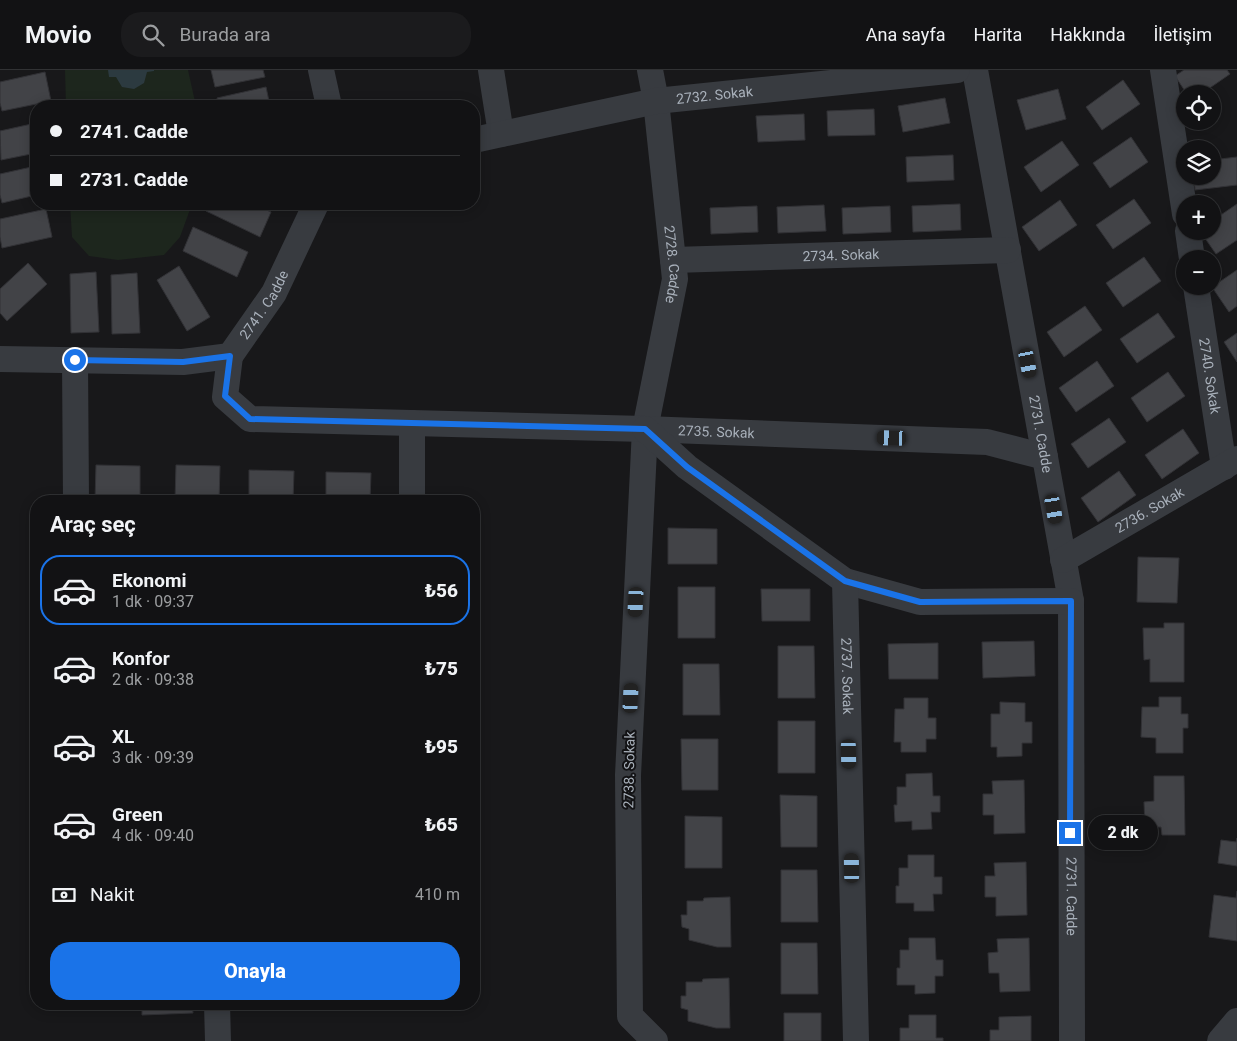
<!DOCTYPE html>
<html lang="tr">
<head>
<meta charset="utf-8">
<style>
  :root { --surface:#121214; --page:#1b1b1d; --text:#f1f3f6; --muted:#9c9ea0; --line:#313234; --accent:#1a73e8 }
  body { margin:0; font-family:Roboto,sans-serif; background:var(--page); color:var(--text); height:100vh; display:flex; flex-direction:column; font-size:19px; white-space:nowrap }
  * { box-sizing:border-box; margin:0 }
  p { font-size:16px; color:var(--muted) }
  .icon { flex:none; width:28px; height:28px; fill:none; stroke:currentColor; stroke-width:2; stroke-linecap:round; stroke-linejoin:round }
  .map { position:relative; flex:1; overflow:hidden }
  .panel { position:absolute; left:30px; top:425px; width:450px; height:515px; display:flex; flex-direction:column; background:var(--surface); border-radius:20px; box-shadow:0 2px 12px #0003,0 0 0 1px var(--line) }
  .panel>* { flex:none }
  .hud { position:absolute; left:30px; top:30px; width:450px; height:110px; border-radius:20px; box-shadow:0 2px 12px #0003,0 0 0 1px var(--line); display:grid; align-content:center; height:110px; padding:0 20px; background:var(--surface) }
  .controls { position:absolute; left:1176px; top:15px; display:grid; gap:10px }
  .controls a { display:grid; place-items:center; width:45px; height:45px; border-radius:50%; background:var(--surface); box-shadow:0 2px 12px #0003,0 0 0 1px var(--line); font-size:25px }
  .end { position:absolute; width:22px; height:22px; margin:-11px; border:6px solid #1a73e8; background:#fff; box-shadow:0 0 0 2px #fff }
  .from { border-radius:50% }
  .bubble { position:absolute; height:35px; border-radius:18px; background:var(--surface); box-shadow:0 2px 12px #0003,0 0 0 1px var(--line); font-size:16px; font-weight:800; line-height:35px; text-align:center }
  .car { position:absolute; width:15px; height:30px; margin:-15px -8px; border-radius:6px; box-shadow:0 0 4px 1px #0007; background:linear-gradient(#222 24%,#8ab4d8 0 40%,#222 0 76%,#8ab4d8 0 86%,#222 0) }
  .hud b { display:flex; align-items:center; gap:18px; height:48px; font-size:19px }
  .hud b+b { border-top:1px solid var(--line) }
  .hud i { width:12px; height:12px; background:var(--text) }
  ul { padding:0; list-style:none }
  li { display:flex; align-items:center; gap:15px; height:70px; margin:0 10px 8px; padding:0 10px; border:2px solid transparent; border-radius:20px }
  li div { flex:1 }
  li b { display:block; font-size:19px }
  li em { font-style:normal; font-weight:800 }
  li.current { border-color:var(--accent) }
  li>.icon { width:45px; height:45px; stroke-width:1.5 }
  h2 { padding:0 20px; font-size:22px; line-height:60px }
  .pay { display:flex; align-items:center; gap:12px; height:55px; padding:0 20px; font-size:19px }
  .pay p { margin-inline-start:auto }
  .action { display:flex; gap:10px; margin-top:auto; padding:10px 20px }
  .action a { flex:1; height:58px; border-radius:20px; background:var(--accent); color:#fff; font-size:20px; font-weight:800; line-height:58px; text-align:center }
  header { display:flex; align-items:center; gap:30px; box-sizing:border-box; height:70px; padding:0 25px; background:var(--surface); border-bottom:1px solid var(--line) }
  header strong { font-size:24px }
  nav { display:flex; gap:28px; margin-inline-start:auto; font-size:18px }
  .search { width:350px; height:45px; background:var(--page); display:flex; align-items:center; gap:12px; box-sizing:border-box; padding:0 18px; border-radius:20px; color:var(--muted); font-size:19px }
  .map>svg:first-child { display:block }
</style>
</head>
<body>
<header>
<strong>Movio</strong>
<div class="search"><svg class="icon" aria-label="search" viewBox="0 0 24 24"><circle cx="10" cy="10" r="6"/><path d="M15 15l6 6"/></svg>Burada ara</div>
<nav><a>Ana sayfa</a><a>Harita</a><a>Hakkında</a><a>İletişim</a></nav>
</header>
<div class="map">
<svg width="1237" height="971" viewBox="0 0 1237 971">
  <rect width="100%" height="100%" fill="#18181a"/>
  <path fill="#1d261d" d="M65 0H188L196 36H66Z
    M70 134H192L180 167 164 185 118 190 89 186 72 167Z"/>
  <path fill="#2c3a40" d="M108 0H154V1L147 2 144 13 134 19 122 17 116 7H109Z"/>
  <path fill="#424347" stroke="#323236" d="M211 0H263L265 7 215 17Z
    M1184 0H1227L1230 4 1201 24H1187L1175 6Z
    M45 2 51 31 2 41 0 33V12Z
    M1123 10 1140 34 1102 60 1086 37Z
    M266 17 270 36H219L217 28Z
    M1058 19 1066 49 1026 60 1017 30Z
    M945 28 950 53 903 62 898 36Z
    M874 39 875 65 828 66 827 41Z
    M804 44 805 70 758 72 756 46Z
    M36 53V83L1 90 0 61Z
    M1131 67 1148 92 1110 118 1093 93Z
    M1062 71 1079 95 1041 122 1024 97Z
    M953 85 954 110 907 112 906 87Z
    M1237 87V115L1195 120 1194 106H1212V90Z
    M36 96V125L2 133 0 125V104Z
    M1134 129 1151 153 1113 179 1096 155Z
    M1060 130 1077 155 1039 181 1022 157Z
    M209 134H253L271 142 260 167 206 141Z
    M960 134 961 160 913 162 912 136Z
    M1237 134V170L1216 184 1200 161H1212V151Z
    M824 135 826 161 778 163 777 137Z
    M757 136 758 162 711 164 710 138Z
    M890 136 891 162 843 164 842 138Z
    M46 139 52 167 2 178 0 167V149Z
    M193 157 248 182 237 207 183 181Z
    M1144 187 1161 211 1123 237 1106 213Z
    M28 193 47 214 7 251 0 243V219Z
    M179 196 210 247 187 261 157 210Z
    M1237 200V236L1229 242 1212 217Z
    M96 202 99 262 71 263 70 204Z
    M137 203 140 263 112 264 111 205Z
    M1085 236 1102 260 1064 287 1047 262Z
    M1158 243 1175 267 1137 293 1120 269Z
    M1237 263V292L1224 272Z
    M1097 291 1114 316 1076 342 1059 318Z
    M1168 302 1185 326 1147 352 1131 328Z
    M1109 348 1126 372 1088 398 1071 374Z
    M1183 359 1199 383 1162 409 1145 385Z
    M96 395 140 396V431H95Z
    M176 395 220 396 219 431H175Z
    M249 400 294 401 293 431H249Z
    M1119 401 1136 425 1098 452 1081 428Z
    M326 402 371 403 370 431H326Z
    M668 458 717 459V494H668Z
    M1138 487 1179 488 1177 533 1137 532Z
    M678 517H715V568H678Z
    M761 519H810V551H762Z
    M1164 553H1184V612H1150V589L1144 590 1143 558H1164Z
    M1034 571 1035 606 983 608 982 572Z
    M938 573V609H889L888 574Z
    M778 576H814L815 628H778Z
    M683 594H719L720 645H683Z
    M1159 627H1181V644H1188V658H1183V683H1156V668L1141 667 1142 637H1159Z
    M904 628H928V648H936V669H926V682H901V672H894L895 639H904Z
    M1000 632 1025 633V652H1032V673H1022V686L997 687V677H991V644H1000Z
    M778 651H815V703H778Z
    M681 669H718V720H682Z
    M932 703 933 726H940V742H931L932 759 912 760V751L895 752 894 735H897V717H906V704Z
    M1154 706H1184L1185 765H1162L1161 757H1145L1144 732 1154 731Z
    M1024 710 1025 763 994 764V745H983V724H993L992 711Z
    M780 725 817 726V777H781Z
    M685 746 722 747V798H685Z
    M1237 768V796L1218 793 1221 770 1236 772Z
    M908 785H934V807H942V824H933L934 841H914V833H896V816H899V798H908Z
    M1026 792 1027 845 996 846V827H985V806H995L994 793Z
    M781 800H817L818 852H781Z
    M1237 821V871L1209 867 1214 825 1236 828Z
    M730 827 731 877H717L689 870V859L682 857 681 845H687V831H703L704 828Z
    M909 868H935L936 890H943V906H935V923L915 924V915H897V898H900V880H909Z
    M1029 868 1030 921 1000 922 999 903H989L988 883 998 882 997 869Z
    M781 873H817L818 924H781Z
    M729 908 730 958H716L688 951V940L681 938V926H686V912H702L703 909Z
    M142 934H192L193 943 142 945Z
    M784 943H821V971H784Z
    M909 945H936V968H943V971H900V958H909Z
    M1031 946V971H990V960H999V947Z"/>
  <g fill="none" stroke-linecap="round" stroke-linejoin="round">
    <g stroke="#383b40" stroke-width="26">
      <path d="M321 0 329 36"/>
      <path d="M491 0 501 64"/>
      <path id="s1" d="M650 0 656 31 675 209 645 359 628 705 630 946 655 971"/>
      <path id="s2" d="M975 0 1071 531 1072 971"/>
      <path d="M1163 0 1185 144"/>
      <path id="s3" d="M474 70 656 31 957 0"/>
      <path d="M1188 161 1192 189"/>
      <path id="s4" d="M673 190 1008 180"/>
      <path id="s5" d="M1196 216 1224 397"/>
      <path id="s6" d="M230 286 225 327 250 349 645 359 987 372 1045 387"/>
      <path id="s7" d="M0 289 183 292 230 286 274 223 316 134"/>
      <path d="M75 291 76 431"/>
      <path d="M412 353V431"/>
      <path d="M645 359 687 397 845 511 920 532 1071 531"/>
      <path id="s8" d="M1063 490 1237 389"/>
      <path id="s9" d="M845 511 856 971"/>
      <path d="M217 934 218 971"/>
      <path d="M1220 971 1237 951"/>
    </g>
  </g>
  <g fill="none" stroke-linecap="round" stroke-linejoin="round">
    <path stroke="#1a73e8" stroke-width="6" d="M75 290 183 292 230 286 225 326 250 349 645 359 687 397 845 511 920 532 1071 531 1070 763"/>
  </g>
  <g text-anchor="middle" stroke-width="4" stroke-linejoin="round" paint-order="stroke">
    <g font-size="14" fill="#a9b1bb" stroke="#131315">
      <text dy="5" stroke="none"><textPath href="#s3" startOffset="245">2732. Sokak</textPath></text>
      <text dy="5" stroke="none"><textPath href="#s4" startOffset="168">2734. Sokak</textPath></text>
      <text dy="5" stroke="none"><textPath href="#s1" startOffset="196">2728. Cadde</textPath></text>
      <text dy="5" stroke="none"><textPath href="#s7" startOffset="292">2741. Cadde</textPath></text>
      <text dy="5" stroke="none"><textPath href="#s5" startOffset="91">2740. Sokak</textPath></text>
      <text dy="5" stroke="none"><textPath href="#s6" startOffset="541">2735. Sokak</textPath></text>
      <text dy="5" stroke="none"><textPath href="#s2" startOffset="370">2731. Cadde</textPath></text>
      <text dy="5" stroke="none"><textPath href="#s8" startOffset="100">2736. Sokak</textPath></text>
      <text dy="5" stroke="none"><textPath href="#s9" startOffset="95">2737. Sokak</textPath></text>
      <text transform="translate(629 700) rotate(-89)" y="5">2738. Sokak</text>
      <text dy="5" stroke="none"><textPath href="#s2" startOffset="835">2731. Cadde</textPath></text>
    </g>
  </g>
</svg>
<div class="controls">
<a><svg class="icon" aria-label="locate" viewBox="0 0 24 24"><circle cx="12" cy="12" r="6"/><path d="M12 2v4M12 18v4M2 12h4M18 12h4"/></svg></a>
<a><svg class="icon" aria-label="layers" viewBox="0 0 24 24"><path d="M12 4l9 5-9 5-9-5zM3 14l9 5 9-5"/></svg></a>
<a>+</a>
<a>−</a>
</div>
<i class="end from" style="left:75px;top:290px"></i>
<i class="end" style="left:1070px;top:763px"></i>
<div class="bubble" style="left:1088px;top:745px;width:70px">2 dk</div>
<i class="car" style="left:1028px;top:293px;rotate:169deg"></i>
<i class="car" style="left:892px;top:368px;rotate:272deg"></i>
<i class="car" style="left:1054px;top:439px;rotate:170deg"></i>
<i class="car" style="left:636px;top:532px;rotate:183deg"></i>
<i class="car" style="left:631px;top:628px;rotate:3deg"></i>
<i class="car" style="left:849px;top:684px;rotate:179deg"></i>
<i class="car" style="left:852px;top:798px;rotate:359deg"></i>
<div class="hud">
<b><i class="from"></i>2741. Cadde</b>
<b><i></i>2731. Cadde</b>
</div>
<section class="panel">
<h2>Araç seç</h2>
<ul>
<li class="current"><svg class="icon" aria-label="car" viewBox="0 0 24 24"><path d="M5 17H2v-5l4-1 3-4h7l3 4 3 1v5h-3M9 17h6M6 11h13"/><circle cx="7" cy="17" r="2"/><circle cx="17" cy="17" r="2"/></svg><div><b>Ekonomi</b><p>1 dk · 09:37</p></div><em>₺56</em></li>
<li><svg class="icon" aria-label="car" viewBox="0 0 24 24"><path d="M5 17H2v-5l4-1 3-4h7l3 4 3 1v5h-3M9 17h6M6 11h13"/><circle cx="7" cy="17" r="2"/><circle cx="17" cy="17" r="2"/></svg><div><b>Konfor</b><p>2 dk · 09:38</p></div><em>₺75</em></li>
<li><svg class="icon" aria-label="car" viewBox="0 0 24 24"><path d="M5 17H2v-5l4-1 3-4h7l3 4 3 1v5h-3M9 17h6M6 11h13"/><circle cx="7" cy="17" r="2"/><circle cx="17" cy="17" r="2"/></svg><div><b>XL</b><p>3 dk · 09:39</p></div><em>₺95</em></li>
<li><svg class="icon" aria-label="car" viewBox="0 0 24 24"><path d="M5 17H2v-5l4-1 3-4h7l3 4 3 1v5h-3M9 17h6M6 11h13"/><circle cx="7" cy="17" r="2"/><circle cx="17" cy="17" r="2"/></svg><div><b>Green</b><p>4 dk · 09:40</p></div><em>₺65</em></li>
</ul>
<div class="pay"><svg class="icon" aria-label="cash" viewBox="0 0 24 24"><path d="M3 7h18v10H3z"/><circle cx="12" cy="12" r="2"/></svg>Nakit<p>410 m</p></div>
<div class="action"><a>Onayla</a></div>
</section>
</div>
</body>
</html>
